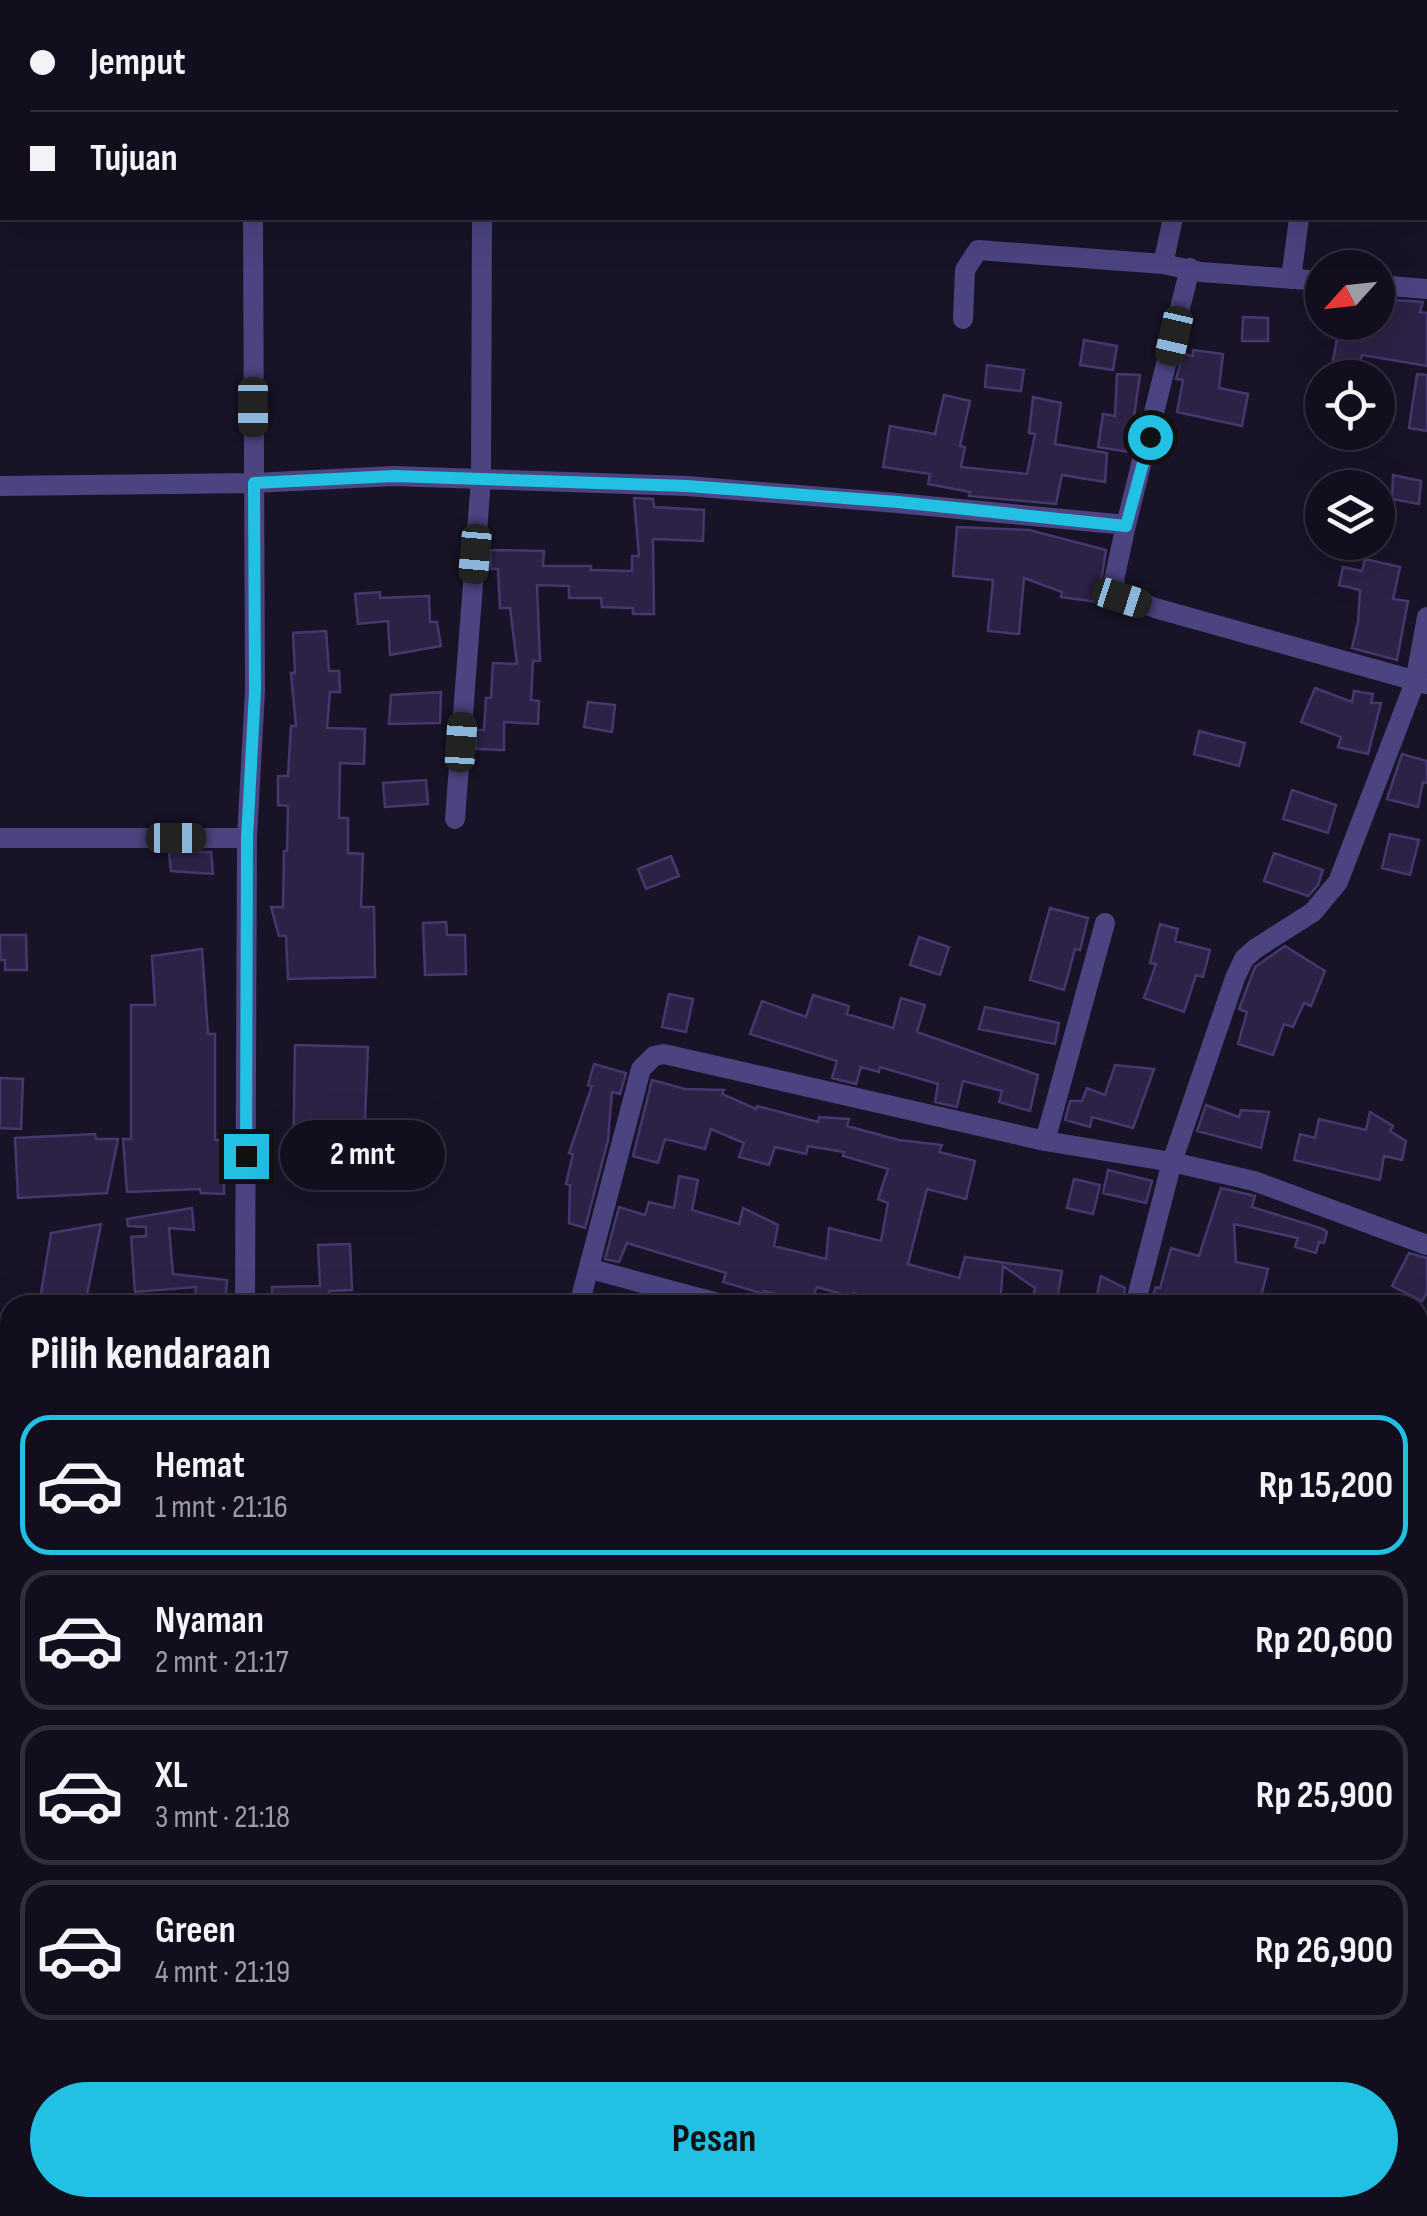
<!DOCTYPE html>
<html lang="id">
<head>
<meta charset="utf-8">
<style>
  :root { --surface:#120e1d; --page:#1b1726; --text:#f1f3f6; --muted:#9c9ca4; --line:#312e3b; --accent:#22c0e3 }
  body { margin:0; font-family:"Sofia Sans Condensed",sans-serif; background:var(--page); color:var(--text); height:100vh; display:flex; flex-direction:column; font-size:38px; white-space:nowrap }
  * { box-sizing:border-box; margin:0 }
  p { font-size:32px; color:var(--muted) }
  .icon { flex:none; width:55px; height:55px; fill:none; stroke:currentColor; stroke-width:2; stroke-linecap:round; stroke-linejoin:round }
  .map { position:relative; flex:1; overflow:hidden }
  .drawer { position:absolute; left:0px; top:1295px; width:1428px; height:922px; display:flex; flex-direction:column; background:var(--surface); border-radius:30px 30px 0 0; box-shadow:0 10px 40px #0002,0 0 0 2px var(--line) }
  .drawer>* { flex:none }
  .hud { position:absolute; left:0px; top:0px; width:1428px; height:220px; box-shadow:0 10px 40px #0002,0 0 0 2px var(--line); display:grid; align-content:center; height:220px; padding:0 30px; background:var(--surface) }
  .needle { width:65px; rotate:243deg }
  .fabs { position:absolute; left:1305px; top:250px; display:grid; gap:20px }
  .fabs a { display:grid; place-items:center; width:90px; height:90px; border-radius:50%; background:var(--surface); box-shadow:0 10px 40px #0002,0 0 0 2px var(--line); font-size:50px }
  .end { position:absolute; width:45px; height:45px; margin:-22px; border:12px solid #22c0e3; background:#111; box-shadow:0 0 0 5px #111 }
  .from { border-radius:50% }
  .bubble { position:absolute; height:70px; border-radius:35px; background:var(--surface); box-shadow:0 10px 40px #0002,0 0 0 2px var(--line); font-size:32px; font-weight:700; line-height:70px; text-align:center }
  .car { position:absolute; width:30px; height:60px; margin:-30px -15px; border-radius:12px; box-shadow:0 0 8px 2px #0007; background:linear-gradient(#222 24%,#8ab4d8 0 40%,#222 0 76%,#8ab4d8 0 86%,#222 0) }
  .hud b { display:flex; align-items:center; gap:35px; height:95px; font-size:38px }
  .hud b+b { border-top:2px solid var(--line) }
  .hud i { width:25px; height:25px; background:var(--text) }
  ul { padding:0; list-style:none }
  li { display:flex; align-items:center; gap:30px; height:140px; margin:0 20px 15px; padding:0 10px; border:5px solid var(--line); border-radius:30px }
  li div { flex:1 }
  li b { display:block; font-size:38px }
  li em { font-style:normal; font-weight:700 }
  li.current { border-color:var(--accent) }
  li>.icon { width:90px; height:90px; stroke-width:1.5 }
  h2 { padding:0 30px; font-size:45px; line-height:120px }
  .action { display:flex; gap:20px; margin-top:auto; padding:20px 30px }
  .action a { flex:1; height:115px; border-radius:60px; background:var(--accent); color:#111; font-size:40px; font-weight:700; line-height:115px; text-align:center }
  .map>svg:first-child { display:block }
</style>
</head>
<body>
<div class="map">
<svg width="1427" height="2216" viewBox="0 0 1427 2216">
  <rect width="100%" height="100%" fill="#181327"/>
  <path fill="#2c2246" stroke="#46376f" stroke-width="2.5" d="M1378 299 1423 302 1420 312 1427 313V366L1362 355 1359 366 1333 360 1339 328 1364 334 1366 322H1378Z
    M1243 317 1268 318V341H1242Z
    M1084 340 1117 346 1113 370 1080 365Z
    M1193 350 1223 354 1219 388 1248 394 1242 426 1177 412 1183 380 1176 379 1183 354 1193 356Z
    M987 365 1024 370 1021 391 985 387Z
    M1117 374 1140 375 1129 452 1098 447 1103 414 1115 416Z
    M1417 374 1427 375V431L1409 428Z
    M944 395 970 401 960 446 965 447 961 467 1027 474 1035 434 1029 433 1033 397 1061 403 1055 444 1107 453 1105 482 1062 475 1056 504 969 496 970 492 928 484 930 474 883 467 890 426 935 434Z
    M1393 475 1421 481 1419 504 1392 499Z
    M634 498 653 499 654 507 704 510 703 541 653 539 654 614H633V608L602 607 601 598H569V586L537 585 540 661H533L531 700 539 701 538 724 504 722V750L476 749V730H484L486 698H491L493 663 517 664 510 608H500L498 569H491L490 550 544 551 543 566H591V570L632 571V556H639Z
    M957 527 1029 530 1106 550 1098 602 1061 597 1062 592 1024 578 1019 634 988 631 993 580 953 576Z
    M1365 559 1400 567 1393 599 1408 601 1397 660 1352 648 1358 622 1360 590 1339 585 1343 567 1362 571Z
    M380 592V598L429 596 430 622H437L441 646 390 655 388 621 358 624 355 594Z
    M326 631 329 671H339L340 692H330L327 728 365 729 364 764 340 763 339 818H348V853L363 854 361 907H374L375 977 288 979 286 936H279L271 907H283L284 851H287L288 806 278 805V776H288L291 726H296L291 673H295L293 633Z
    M1315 688 1352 702 1354 691 1373 694 1371 703H1381L1368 754 1338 747 1341 737 1301 722Z
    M441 692 440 723 389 724 391 695Z
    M588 702 615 705 612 732 584 727Z
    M1199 731 1245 743 1239 766 1194 754Z
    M1402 754 1427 761V783L1423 782 1418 807 1387 799Z
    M426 780 428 804 385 807 383 783Z
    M1292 790 1336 805 1328 833 1283 819Z
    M1390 834 1419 840 1410 875 1382 868Z
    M169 852H211L213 874 171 871Z
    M1274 853 1323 870 1318 885 1308 896 1264 881Z
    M671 856 679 876 646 889 638 869Z
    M1050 908 1088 918 1080 950 1075 949 1064 990 1030 980Z
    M446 922 447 935H465L466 974 425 975 423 923Z
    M1160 924 1178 929 1175 941 1210 950 1203 977 1196 975 1184 1012 1144 998 1156 964 1150 963Z
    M0 935H26L27 970H5V960H0Z
    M919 937 949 947 940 975 910 965Z
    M1285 946 1325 971 1311 1006 1304 1003 1293 1027 1284 1024 1273 1055 1238 1044 1247 1012 1239 1009 1255 967Z
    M202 949 208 1034H215V1140H224V1194L201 1193 200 1189 127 1192 123 1139H131V1005H155L152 956Z
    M669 994 693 999 686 1032 662 1027Z
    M813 995 849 1006 847 1014 893 1028 901 998 925 1005 917 1032 1038 1075 1030 1111 999 1102 1002 1091 963 1081 957 1107 935 1102 938 1084 880 1067 879 1072 861 1067 856 1084 832 1078 837 1061 750 1034 762 1001 806 1017Z
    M985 1007 1059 1023 1055 1044 979 1029Z
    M295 1045 368 1047 363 1167 293 1165Z
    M594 1064 626 1073 620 1094 612 1092 608 1140 585 1228 569 1223 570 1185 566 1184 573 1154 569 1153 592 1086 588 1085Z
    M1115 1065 1154 1069 1133 1128 1092 1117 1090 1127 1065 1120 1070 1101H1082L1087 1088 1105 1095Z
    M0 1078 23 1079 21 1129 0 1128Z
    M652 1080 685 1089 724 1090 722 1094 756 1109 757 1106 818 1122 819 1117 849 1119 847 1126 899 1140 942 1145 939 1152 975 1161 966 1199 927 1189 908 1264 959 1278 965 1257 1062 1271 1056 1305H1032L1035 1288 1003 1266 1000 1305H919L853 1293 852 1297 817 1287 810 1303 764 1291V1294L723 1282 726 1273 627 1243 619 1262 605 1259 619 1207 645 1215 649 1202 674 1208 679 1176 698 1180 692 1210 739 1224 743 1208 778 1225 774 1246 826 1259 829 1228 881 1241 888 1203 878 1199 888 1169 843 1156 844 1152 808 1146 806 1154 775 1147 769 1165 739 1157 744 1143 711 1129 705 1149 665 1139 658 1163 633 1156Z
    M1206 1105 1239 1117 1241 1110 1269 1112 1261 1148 1197 1131Z
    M1370 1112 1393 1126 1390 1131 1406 1141 1402 1160 1384 1156 1380 1180 1294 1160 1300 1134 1315 1138 1319 1119 1366 1130Z
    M95 1134 96 1139H118L107 1193 18 1198 15 1138Z
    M1108 1170 1152 1181 1146 1203 1103 1193Z
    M1074 1179 1100 1185 1093 1214 1067 1208Z
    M1221 1188 1255 1196 1252 1207 1323 1229 1327 1232 1324 1243 1319 1242 1316 1253 1295 1247 1298 1238 1234 1224 1236 1262 1268 1269 1259 1305H1149L1156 1287 1160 1288 1171 1248 1199 1256Z
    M192 1208 194 1230 169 1228 173 1274 227 1280 225 1305H194L196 1287 135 1292 131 1237 146 1236V1227L128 1226 127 1219Z
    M101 1224 85 1305H39L51 1233Z
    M350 1244 352 1290 329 1291V1305H272V1287L320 1286 318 1245Z
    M1409 1253 1427 1258V1293L1422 1301 1392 1286Z
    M1101 1276 1125 1288 1122 1305H1095Z"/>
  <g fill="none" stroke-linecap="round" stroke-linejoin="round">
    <path stroke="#4b4480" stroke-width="20" d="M495 0V2
      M249 2V0
      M1224 2 1225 0
      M1334 2V0
      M1163 264 1173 218
      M1190 268 1126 525 1114 580 1117 593 1155 608 1427 684
      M1291 279 1299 218
      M1378 285 1427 289
      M963 319 965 270 978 250 1163 264 1201 272 1322 281
      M0 486 254 483 394 476 687 486 897 503 1126 525
      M455 819 481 479 482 218
      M0 838H247
      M1045 1141 1105 923
      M591 1269 725 1305
      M245 1305 247 838 255 691 253 218
      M579 1305 641 1069 654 1056 664 1054 1045 1141 1172 1162 1254 1181 1427 1245
      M1135 1305 1172 1162 1235 978 1244 959 1255 949 1313 912 1338 882 1415 682 1427 617
      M0 1341H10
      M1418 1479 1427 1482
      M0 1487H10
      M1418 1877 1427 1880
      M0 1932H10
      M0 2088 10 2087
      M211 2208 214 2216
      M507 2208 510 2216
      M1067 2208 1070 2216"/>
    <path stroke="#4b4480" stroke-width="20" d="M1418 1936 1427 1927
      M1418 2140 1427 2157
      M604 2216 629 2208"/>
  </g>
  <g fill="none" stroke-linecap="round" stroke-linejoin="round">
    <path stroke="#22c0e3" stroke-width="12" d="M246 1156 247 838 255 691 254 483 394 476 687 486 898 502 1126 526 1150 437"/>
  </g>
</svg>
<div class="fabs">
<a><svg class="needle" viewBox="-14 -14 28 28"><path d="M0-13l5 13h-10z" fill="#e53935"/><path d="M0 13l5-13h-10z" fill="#9c9ca4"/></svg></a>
<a><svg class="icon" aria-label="locate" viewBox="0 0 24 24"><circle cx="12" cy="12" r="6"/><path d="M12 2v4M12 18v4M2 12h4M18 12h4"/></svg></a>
<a><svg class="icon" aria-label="layers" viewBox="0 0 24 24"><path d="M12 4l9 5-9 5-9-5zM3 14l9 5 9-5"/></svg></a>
</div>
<i class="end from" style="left:1150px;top:437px"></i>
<i class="end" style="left:246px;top:1156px"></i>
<div class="bubble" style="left:280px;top:1120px;width:165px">2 mnt</div>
<i class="car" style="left:1174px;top:336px;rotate:193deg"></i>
<i class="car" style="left:253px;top:407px;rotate:180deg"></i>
<i class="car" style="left:475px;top:554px;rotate:185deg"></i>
<i class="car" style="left:1122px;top:598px;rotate:108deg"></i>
<i class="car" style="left:461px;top:742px;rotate:4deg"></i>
<i class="car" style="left:176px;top:838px;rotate:90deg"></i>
<div class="hud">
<b><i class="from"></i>Jemput</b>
<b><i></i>Tujuan</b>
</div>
<section class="drawer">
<h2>Pilih kendaraan</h2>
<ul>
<li class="current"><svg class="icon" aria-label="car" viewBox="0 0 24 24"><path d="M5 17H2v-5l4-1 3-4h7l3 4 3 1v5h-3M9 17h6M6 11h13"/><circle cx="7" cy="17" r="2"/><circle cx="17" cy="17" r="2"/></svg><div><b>Hemat</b><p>1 mnt · 21:16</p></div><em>Rp 15,200</em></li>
<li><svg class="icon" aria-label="car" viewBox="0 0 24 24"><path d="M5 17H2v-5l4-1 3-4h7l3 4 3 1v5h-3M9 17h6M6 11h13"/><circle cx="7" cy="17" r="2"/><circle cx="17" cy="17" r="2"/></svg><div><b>Nyaman</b><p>2 mnt · 21:17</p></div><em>Rp 20,600</em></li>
<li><svg class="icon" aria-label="car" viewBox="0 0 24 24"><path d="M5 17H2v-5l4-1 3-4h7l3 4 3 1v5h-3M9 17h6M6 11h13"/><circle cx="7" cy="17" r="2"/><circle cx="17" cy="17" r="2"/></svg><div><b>XL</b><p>3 mnt · 21:18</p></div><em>Rp 25,900</em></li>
<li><svg class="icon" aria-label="car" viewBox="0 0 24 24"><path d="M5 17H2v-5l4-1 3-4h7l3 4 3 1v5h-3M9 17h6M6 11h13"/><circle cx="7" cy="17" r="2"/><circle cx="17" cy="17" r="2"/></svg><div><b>Green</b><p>4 mnt · 21:19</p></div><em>Rp 26,900</em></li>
</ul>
<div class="action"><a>Pesan</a></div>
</section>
</div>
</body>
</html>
